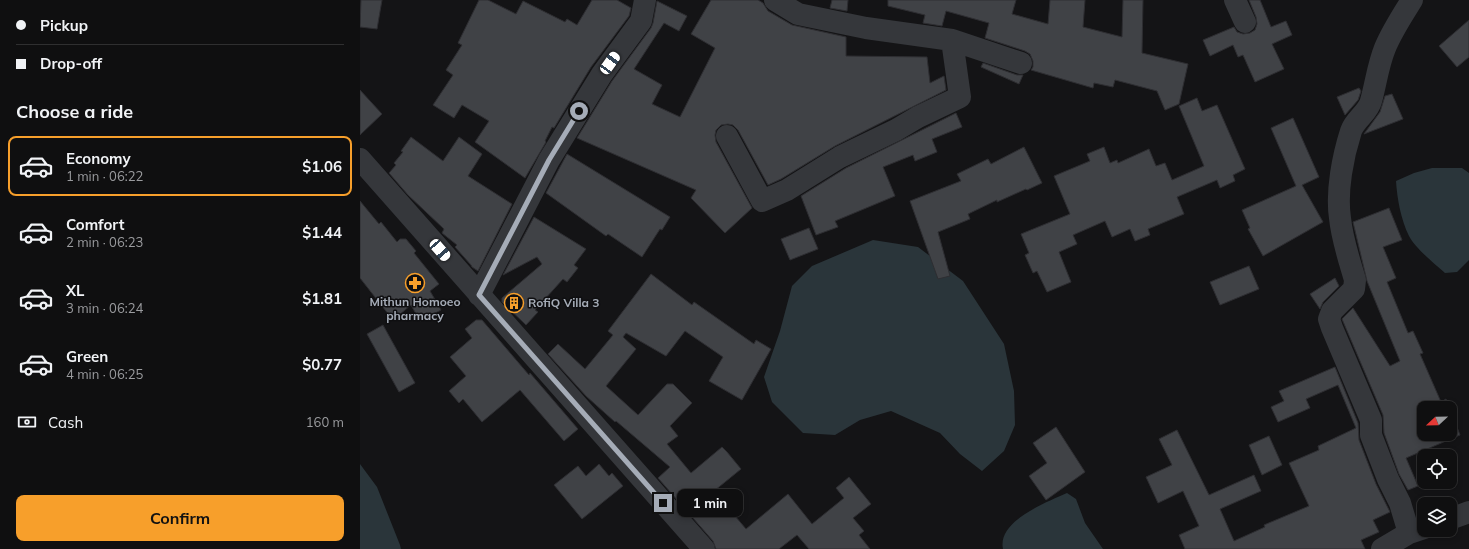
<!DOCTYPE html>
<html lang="en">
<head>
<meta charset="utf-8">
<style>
  :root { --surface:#0f0f10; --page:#181819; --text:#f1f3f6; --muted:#9b9c9f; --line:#2f2f30; --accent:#f79f2b }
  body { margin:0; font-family:Mulish,sans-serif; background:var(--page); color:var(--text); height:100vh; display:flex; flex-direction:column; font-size:15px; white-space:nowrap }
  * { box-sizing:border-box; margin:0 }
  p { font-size:13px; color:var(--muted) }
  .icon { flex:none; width:22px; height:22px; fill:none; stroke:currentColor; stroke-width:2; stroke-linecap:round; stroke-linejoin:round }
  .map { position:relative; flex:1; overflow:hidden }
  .side { display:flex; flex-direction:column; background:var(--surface); width:360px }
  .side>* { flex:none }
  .top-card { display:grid; align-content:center; height:88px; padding:0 16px; background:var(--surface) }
  .needle { width:26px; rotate:248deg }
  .fabs { position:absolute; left:1057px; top:401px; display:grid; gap:8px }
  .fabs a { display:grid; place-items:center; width:40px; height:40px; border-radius:8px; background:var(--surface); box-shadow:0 2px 6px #0003,0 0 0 1px var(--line); font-size:20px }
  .end { position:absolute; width:18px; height:18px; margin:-9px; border:5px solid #a5acb7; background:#111; box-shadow:0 0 0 2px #111 }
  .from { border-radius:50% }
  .bubble { position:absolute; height:28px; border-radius:8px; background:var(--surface); box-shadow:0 2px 6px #0003,0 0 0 1px var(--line); font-size:13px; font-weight:700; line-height:28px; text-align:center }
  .car { position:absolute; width:12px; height:24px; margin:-12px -6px; border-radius:5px; box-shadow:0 0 3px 1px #0007; background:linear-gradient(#fff 24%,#345 0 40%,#fff 0 76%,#345 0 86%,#fff 0) }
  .top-card b { display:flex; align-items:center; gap:14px; height:38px; font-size:15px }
  .top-card b+b { border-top:1px solid var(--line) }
  .top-card i { width:10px; height:10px; background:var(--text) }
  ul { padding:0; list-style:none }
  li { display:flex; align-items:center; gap:12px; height:60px; margin:0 8px 6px; padding:0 8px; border:2px solid transparent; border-radius:8px }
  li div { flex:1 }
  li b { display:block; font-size:15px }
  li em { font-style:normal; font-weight:700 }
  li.selected { border-color:var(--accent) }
  li>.icon { width:36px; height:36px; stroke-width:1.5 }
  h2 { padding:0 16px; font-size:18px; line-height:48px }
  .pay { display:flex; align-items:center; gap:10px; height:44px; padding:0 16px; font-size:15px }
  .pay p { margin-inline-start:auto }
  .primary-button { display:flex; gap:8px; margin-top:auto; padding:8px 16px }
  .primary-button a { flex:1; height:46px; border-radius:8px; background:var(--accent); color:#111; font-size:16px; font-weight:700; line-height:46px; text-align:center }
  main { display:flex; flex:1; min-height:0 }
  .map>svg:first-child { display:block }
</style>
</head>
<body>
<main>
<section class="side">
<div class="top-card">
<b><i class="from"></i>Pickup</b>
<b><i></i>Drop-off</b>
</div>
<h2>Choose a ride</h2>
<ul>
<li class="selected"><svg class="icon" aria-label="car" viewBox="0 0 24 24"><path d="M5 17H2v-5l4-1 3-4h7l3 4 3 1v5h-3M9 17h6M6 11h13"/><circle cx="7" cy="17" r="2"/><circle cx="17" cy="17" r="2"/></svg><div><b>Economy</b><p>1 min · 06:22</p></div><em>$1.06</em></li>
<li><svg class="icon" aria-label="car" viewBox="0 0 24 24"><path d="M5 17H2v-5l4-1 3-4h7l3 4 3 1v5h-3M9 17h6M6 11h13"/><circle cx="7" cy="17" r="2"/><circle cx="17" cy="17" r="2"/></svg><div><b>Comfort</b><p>2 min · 06:23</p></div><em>$1.44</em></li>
<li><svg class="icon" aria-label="car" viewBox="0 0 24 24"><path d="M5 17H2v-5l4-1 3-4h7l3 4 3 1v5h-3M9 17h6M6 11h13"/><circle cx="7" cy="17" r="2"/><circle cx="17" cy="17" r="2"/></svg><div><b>XL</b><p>3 min · 06:24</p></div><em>$1.81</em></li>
<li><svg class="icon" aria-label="car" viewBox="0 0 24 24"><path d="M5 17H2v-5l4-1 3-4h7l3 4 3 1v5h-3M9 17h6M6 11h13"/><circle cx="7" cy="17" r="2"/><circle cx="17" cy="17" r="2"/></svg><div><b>Green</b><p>4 min · 06:25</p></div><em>$0.77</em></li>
</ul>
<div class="pay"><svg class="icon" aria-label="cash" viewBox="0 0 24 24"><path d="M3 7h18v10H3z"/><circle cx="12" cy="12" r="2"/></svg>Cash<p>160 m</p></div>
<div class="primary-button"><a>Confirm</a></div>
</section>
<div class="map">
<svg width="1109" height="549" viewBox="0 0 1109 549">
  <rect width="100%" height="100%" fill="#141416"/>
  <path fill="#2a353a" d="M1072 168H1102L1109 173V260L1097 272 1085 273C1075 264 1055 248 1049 236 1041 220 1037 198 1036 181L1054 173Z
    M513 240 558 247 603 281 644 344 654 391 655 425 644 451 622 471 600 454 580 433 531 411 500 420 475 435 443 433 412 402 404 377 420 331 432 286 452 266Z
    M0 464 17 487 40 545 41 549H0Z
    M707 493 716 499 725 523 743 549H643C637 521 687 502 707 493Z"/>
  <path fill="#404246" stroke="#2e2e32" d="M1 0H22L17 29 0 27Z
    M119 0H128L156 14 163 1 205 22 207 19 217 25 232 0H257L271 8 269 16 231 67 194 128 192 127 185 141 186 142 165 178 115 142 129 121 102 105 94 118 73 105 93 75 86 70 102 45 98 43Z
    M351 0H398L403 3 408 11 432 25 486 37V56L567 57 570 83 584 76 586 90 475 146 421 179 408 185 378 130 373 125 368 124 361 125 356 130 355 135 356 142 392 208 365 233 331 198 336 190 217 138 252 81 291 28 293 23 297 1 327 16 319 31 304 23 274 69 302 85 292 104 320 117 355 48 331 34Z
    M472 0H488L487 11 470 8Z
    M528 0H656L652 14 688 24 690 0H725L723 27 762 37 763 0H783L782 53 828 64 819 104 805 110 797 91 755 80 753 87 734 83 733 88 671 70 673 67V61L670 54 665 51 625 38 629 23 586 11 582 26 563 23 565 15 528 6Z
    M889 0H900L911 27 926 21 932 35 912 44 924 69 895 82 883 55 878 57 873 45 850 56 843 40 874 27 877 32 883 34 890 33 895 30 897 24 896 17Z
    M1109 20V57L1097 67 1079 46Z
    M623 63 657 75H663L659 84 621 67Z
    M999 88 1001 91 998 100 985 115 977 97Z
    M0 90 22 114 0 135Z
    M1032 94 1043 119 1004 134 1020 112 1025 96Z
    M837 98 842 111 857 105 885 169 873 175 875 181 860 188 857 180 817 197 824 214 788 229 790 235 775 241 770 229 752 237 745 221 713 235 717 244 699 252 711 282 687 292 677 271 673 273 665 255 669 253 661 234 710 214 694 176 730 161 727 154 744 147 750 163 757 160 758 163 789 149 796 166 805 163 812 180 844 166 819 106Z
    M596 113 602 127 572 139 577 152 555 161 553 155 523 167 535 196 475 221 478 227 456 235 441 196 486 168Z
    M933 118 959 177 942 185 963 222 903 256 888 229 890 228 882 210 936 186 911 128Z
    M51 137 83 161 99 137 122 154 108 176 152 204 118 271 112 267 111 265 95 247 97 245 82 233 84 229 48 195 29 173 36 165 34 163 43 152 41 151Z
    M664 147 682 183 667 190 666 189 637 202V200L608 214 610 219 578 232 590 276 578 279 550 201 601 181 597 174 628 159 631 164Z
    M207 154 310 217 302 230 300 229 282 257 248 234 246 236 186 193Z
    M0 201 19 224 21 222 37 242 40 239H46L56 251 54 253 79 284 70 291 81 310 60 321 51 305 33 320 0 278Z
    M1029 208 1042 240 1023 247 1036 278 1027 282 1048 333 1053 331 1063 353 1060 354 1081 402 1086 399 1089 408H1064V434H1090V409L1100 435 1046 458 1058 486 1048 490 1039 474 1024 433 1023 415 982 319 993 308 1030 366 1040 361 1007 281 993 222Z
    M174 217 226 249 214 265 218 268 207 282 203 279 175 310 178 312 166 325 142 302V298L182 264 177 257 143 275Z
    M449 228 458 249 430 260 421 239Z
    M889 266 899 289 860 305 850 282Z
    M291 274 332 305 334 302 394 344 396 340 411 349 382 400 349 381 363 357 325 331 306 356 266 333 263 337 276 349 246 386 278 415 307 384H313L332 403 310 426 318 436 307 444 331 473 362 447 367 452 381 469 354 491 386 529 428 494 452 524 484 498 476 488 489 477 511 504 493 518 504 531 499 535 510 549H449L437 535 419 549H356L353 541 298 478 310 467 256 421 255 422 226 396 188 354 198 344 225 369 253 335 248 331Z
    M975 278 979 286 963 302 960 309 950 294Z
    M116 320H122L169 375 170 373 218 429 204 441 160 390 122 422 103 399 99 403 89 391 106 376 90 357 112 338 105 329Z
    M23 325 55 383 39 392 7 334Z
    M975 367 998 423 999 440 1016 484 1030 512 1013 520 1019 532 1001 540 1005 549H825L819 535 839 526 823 491 798 503 786 477 812 465 799 439 817 430 849 495 894 475 901 491 860 509 874 541 905 527 904 525 949 506 929 463 959 450 958 446 996 428 978 385 946 399 950 408 918 422 911 407 924 401 919 391Z
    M696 427 725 472 686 500 669 476 687 463 673 443Z
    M909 436 922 465 902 475 889 445Z
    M239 464 249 476 252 473 263 486 222 519 194 485 218 466 226 476Z"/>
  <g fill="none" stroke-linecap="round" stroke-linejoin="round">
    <path stroke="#35373b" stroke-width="22" d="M415 0 438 14 506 28 592 40 661 63
      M875 0 885 22
      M367 136 402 201 427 190 480 157 536 130 558 117 600 97 592 40
      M0 159 344 549
      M119 295 189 160 242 74 281 21 285 0
      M1090 519 1109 512
      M1049 533 1040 503 1028 479 1011 435V420L972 328 969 319 972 311 994 289 995 280C989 259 982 239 980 218 976 191 983 156 991 131 995 119 1008 113 1011 101 1016 83 1018 65 1025 48 1032 31 1042 16 1052 0
      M1022 549 1049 533 1064 528"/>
  </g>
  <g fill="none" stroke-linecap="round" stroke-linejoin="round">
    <path stroke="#a5acb7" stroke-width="5" d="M219 111 189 160 119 295 303 503"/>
  </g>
  <defs>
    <symbol id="pharmacy-ring" viewBox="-11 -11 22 22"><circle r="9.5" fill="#0f0f11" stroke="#f79f2b" stroke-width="1.5"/><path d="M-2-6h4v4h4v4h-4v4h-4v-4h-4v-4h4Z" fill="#f79f2b"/></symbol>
    <symbol id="building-ring" viewBox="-11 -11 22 22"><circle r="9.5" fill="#0f0f11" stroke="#f79f2b" stroke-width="1.5"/><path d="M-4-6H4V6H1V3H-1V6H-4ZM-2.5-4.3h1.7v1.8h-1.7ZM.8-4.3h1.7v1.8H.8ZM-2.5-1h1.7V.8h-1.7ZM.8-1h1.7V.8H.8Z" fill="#f79f2b"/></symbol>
  </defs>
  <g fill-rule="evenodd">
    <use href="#pharmacy-ring" x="44" y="272" width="22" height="22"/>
    <use href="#building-ring" x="143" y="292" width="22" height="22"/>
  </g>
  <g text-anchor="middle" stroke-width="3" stroke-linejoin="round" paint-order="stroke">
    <g font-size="12" font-weight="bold" fill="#a5acb7" stroke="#0f0f11">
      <text x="55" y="306">Mithun Homoeo<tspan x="55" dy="14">pharmacy</tspan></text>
      <text x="168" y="307" text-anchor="start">RofiQ Villa 3</text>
    </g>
  </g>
</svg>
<div class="fabs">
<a><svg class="needle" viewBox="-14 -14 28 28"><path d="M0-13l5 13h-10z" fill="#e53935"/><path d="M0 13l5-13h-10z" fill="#9b9c9f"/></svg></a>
<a><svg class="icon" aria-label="locate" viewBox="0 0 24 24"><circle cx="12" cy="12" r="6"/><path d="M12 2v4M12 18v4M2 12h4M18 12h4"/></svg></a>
<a><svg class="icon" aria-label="layers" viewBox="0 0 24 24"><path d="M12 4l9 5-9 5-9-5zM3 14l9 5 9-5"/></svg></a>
</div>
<i class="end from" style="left:219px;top:111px"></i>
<i class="end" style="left:303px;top:503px"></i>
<div class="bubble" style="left:317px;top:489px;width:66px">1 min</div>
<i class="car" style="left:250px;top:63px;rotate:36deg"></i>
<i class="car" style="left:80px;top:250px;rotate:139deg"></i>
</div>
</main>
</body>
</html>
